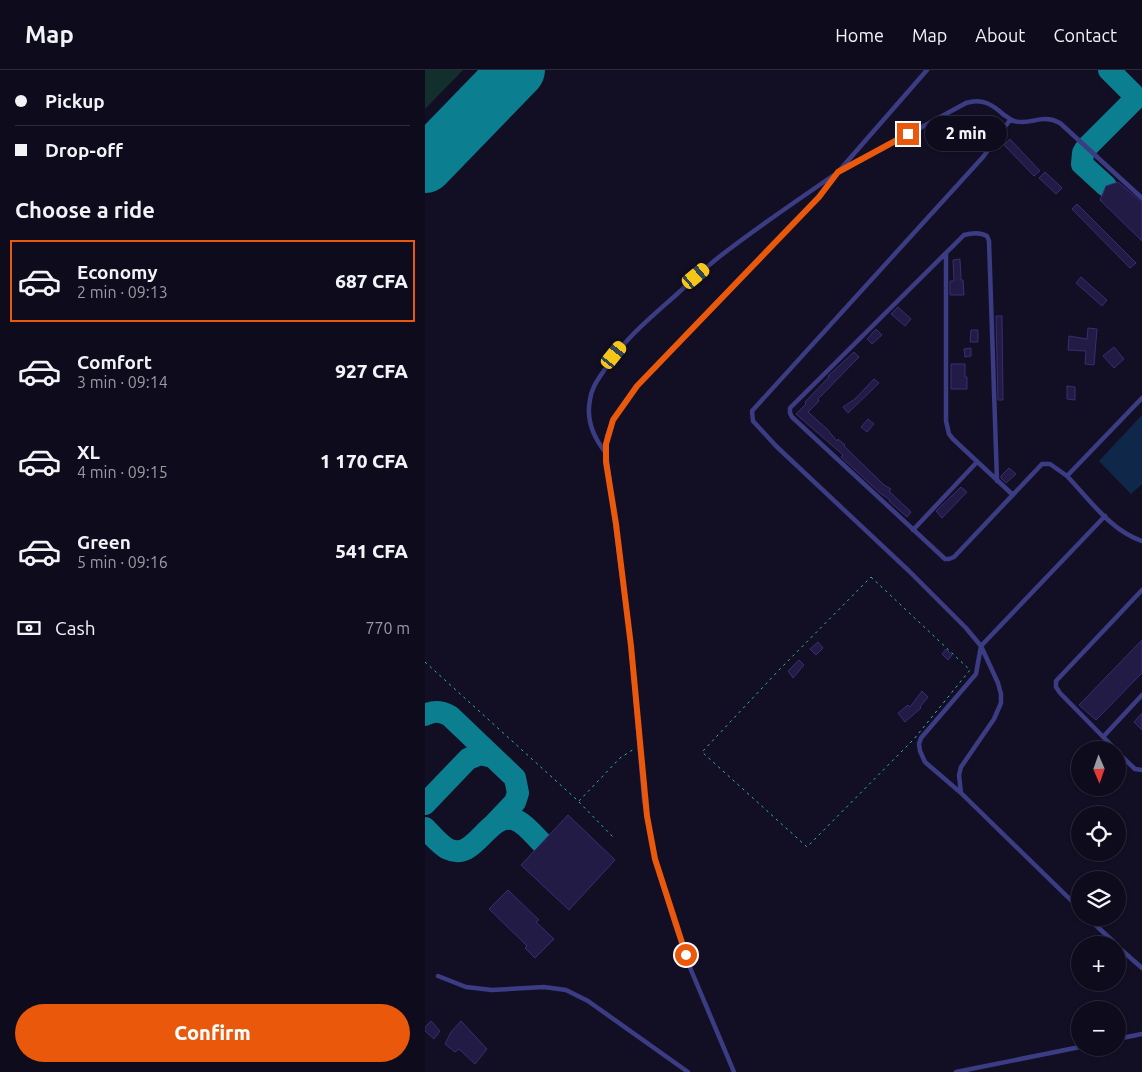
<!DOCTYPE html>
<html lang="en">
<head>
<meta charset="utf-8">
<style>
  :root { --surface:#0e0b1c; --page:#1c1929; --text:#f1f3f6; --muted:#9b9ba3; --line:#2e2b3b; --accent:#ea580c }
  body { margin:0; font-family:Ubuntu,sans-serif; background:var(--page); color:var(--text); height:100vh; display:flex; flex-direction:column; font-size:19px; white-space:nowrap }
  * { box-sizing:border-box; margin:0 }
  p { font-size:16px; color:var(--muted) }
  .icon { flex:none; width:28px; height:28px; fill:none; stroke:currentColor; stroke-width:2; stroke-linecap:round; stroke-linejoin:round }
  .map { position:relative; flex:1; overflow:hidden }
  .sheet { display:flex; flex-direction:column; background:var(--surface); width:425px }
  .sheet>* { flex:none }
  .banner { display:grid; align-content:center; height:110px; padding:0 15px; background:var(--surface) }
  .needle { width:32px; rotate:178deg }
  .controls { position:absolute; left:646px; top:671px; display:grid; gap:10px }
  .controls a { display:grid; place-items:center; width:55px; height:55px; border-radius:50%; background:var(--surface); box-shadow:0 1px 4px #0004,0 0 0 1px var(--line); font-size:25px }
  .end { position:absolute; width:22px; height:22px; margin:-11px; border:6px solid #ea580c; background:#fff; box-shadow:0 0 0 2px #fff }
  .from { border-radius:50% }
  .bubble { position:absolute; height:35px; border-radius:18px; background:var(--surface); box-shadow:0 1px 4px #0004,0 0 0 1px var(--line); font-size:16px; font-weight:800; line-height:35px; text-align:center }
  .car { position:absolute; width:15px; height:30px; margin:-15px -8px; border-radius:6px; box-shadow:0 0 4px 1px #0007; background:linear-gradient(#f5c518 24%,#345 0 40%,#f5c518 0 76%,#345 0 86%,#f5c518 0) }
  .banner b { display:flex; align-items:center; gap:18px; height:48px; font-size:19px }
  .banner b+b { border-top:1px solid var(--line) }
  .banner i { width:12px; height:12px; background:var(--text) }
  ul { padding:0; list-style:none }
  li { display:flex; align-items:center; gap:15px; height:82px; margin:0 10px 8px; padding:0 5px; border:2px solid transparent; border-radius:0px }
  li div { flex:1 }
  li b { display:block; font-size:19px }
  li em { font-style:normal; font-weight:800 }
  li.active { border-color:var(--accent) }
  li>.icon { width:45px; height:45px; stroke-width:1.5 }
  h2 { padding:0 15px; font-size:22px; line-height:60px }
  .pay { display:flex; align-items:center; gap:12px; height:55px; padding:0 15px; font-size:19px }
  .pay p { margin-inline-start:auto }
  .button { display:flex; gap:10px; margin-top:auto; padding:10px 15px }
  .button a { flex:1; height:58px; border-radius:30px; background:var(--accent); color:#fff; font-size:20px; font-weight:800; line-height:58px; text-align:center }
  header { display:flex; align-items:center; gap:30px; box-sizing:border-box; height:70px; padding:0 25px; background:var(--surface); border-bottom:1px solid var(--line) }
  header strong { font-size:24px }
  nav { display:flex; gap:28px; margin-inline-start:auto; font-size:18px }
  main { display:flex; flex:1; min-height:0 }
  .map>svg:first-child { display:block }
</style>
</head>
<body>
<header>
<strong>Map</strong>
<nav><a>Home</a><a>Map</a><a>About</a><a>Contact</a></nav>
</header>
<main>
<section class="sheet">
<div class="banner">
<b><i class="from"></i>Pickup</b>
<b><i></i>Drop-off</b>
</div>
<h2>Choose a ride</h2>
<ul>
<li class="active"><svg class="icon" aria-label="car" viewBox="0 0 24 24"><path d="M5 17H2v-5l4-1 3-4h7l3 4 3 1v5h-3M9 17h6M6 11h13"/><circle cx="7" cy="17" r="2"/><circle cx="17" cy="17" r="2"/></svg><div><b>Economy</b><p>2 min · 09:13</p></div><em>687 CFA</em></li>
<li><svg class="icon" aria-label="car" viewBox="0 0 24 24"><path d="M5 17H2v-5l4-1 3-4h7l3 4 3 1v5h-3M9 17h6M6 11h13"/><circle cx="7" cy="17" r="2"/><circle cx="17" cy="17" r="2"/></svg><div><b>Comfort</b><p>3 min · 09:14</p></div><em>927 CFA</em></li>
<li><svg class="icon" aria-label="car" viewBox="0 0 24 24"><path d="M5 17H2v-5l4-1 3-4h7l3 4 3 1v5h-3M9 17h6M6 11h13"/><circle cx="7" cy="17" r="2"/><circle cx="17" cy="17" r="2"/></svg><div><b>XL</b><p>4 min · 09:15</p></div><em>1 170 CFA</em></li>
<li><svg class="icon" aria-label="car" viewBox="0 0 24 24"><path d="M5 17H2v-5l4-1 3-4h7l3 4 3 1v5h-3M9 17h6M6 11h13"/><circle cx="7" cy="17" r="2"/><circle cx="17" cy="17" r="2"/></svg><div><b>Green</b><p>5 min · 09:16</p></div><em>541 CFA</em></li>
</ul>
<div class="pay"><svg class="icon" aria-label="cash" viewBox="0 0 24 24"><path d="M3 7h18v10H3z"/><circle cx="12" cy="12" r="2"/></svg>Cash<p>770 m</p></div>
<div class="button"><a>Confirm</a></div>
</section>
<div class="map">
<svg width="717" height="1002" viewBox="0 0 717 1002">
  <rect width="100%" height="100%" fill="#120f25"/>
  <path fill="#122f2d" d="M0 0H38L0 39Z"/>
  <path fill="#0f284a" d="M717 345V414L706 424 674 391Z"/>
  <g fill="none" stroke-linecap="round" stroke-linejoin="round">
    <path stroke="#0b7f90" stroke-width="22" d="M681 116 657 94 658 83 661 78 709 30 708 24 684 0
      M0 645C9 640 16 641 25 646L90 708 93 723 90 732 69 754
      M0 734 43 689 55 684 68 687
      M0 758C7 765 15 775 23 779 52 793 63 737 93 751 101 755 109 765 116 772"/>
    <path stroke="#0b7f90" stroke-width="56" d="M0 95 92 0"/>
  </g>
  <path fill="#221b46" stroke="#382e72" d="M585 69 615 101 609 106 579 75Z
    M620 102 637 118 631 124 614 108Z
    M693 112 717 132V171L675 130 681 116Z
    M652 134 711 193 705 198 647 139Z
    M535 189 536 210H538L539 225H525V211H529L528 190Z
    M656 207 682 230 677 236 651 213Z
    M473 237 486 249 480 256 466 244Z
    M571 246H577L578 330H573Z
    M663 258 672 259 669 295 660 294 661 281 643 280 644 266 662 269Z
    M451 259 457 265 447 274 442 269Z
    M546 260H553V272H545Z
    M689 277 699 289 689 298 678 286Z
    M546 278V286L540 287 539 279Z
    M429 282 434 287 393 329 394 331 383 342 402 359 412 371 413 369 420 375 419 376 459 415 466 419 464 421 486 442 482 447 464 431 465 430 455 423 416 387 418 385 371 344 381 334 380 332 404 307 403 306Z
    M526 294H540V307H542V319H526Z
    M449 309 454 313 423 343 418 337 430 329Z
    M642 316 650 317V330L642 329Z
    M443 349 449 354 442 362 436 357Z
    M584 398 591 404 581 413 576 408V406Z
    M536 417 542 422 517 448 511 441Z
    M717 570V603L671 650 654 635Z
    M393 572 398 578 391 585 385 579Z
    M521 579 527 585 523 590 517 584Z
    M374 590 379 595 368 608 363 601Z
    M497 621 503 627 495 637 496 638 480 652 473 643 483 635 485 637Z
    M717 643V660L709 652Z
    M143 745 190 790 144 840 96 795Z
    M83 820 114 850 111 852 129 869 110 888 100 878 102 876 64 839Z
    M6 951 15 961 9 969 0 961V957Z
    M36 951 62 979 50 994 34 979 30 982 20 974 26 962Z"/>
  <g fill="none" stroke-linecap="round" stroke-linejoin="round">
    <path stroke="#31b6a6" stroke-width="1" stroke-dasharray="2.5 4" stroke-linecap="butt" d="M446 507 545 600 489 669 382 777 277 682 354 600Z
      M0 592 151 729 189 768
      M154 731 195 688 209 679"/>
    <path stroke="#3b3c83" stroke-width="4.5" d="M416 101 541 33C557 28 567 34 579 45 583 47 585 50 589 51 606 56 616 43 635 53L717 128
      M521 184V351L524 364 528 369 588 425
      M717 328 642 406C664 429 686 461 717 471
      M181 383C169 368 161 349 165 330 166 319 172 311 178 302 197 271 224 249 251 225 265 212 279 199 294 187 331 158 370 132 409 105
      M572 411 564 171 562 166C555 162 546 163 539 165L365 338V343L367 347 520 489H524L529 487 617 394H625L642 406
      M488 460 552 392
      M678 667 717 625
      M691 680 635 623 631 617V611L717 520
      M692 682 710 699 717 700
      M536 723 534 705 536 697 569 649 576 633V624L573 613 556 576 541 558 484 501 351 376 328 351 327 341 558 87 585 50
      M655 839 536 723 500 692 495 681 494 674 496 668 551 604 556 576 680 446
      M663 848 692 875
      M692 876 717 898
      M13 906 41 917 67 920 119 917 141 920 163 931 263 1002
      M692 969 717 964
      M309 1002 266 900 250 854 230 789 219 729 206 576 181 383 182 366 188 350 212 316 394 127 413 102 502 0
      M531 1002 655 977"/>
  </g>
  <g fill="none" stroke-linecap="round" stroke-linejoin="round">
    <path stroke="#ea580c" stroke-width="6" d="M261 885 230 789 222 746 206 576 191 454 181 392V374L188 350 212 316 394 127 413 102 483 64"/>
  </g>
</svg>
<div class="controls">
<a><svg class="needle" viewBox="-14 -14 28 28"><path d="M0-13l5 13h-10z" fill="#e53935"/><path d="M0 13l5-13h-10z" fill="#9b9ba3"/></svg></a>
<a><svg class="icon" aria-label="locate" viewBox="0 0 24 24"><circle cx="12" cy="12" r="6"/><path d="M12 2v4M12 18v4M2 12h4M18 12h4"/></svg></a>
<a><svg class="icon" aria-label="layers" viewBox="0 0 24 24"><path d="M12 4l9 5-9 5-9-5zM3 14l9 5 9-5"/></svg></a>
<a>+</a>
<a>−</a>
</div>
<i class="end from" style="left:261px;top:885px"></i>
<i class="end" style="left:483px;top:64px"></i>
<div class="bubble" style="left:500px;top:46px;width:82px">2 min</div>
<i class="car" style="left:271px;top:206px;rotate:50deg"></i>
<i class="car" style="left:189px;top:285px;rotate:39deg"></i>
</div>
</main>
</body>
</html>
